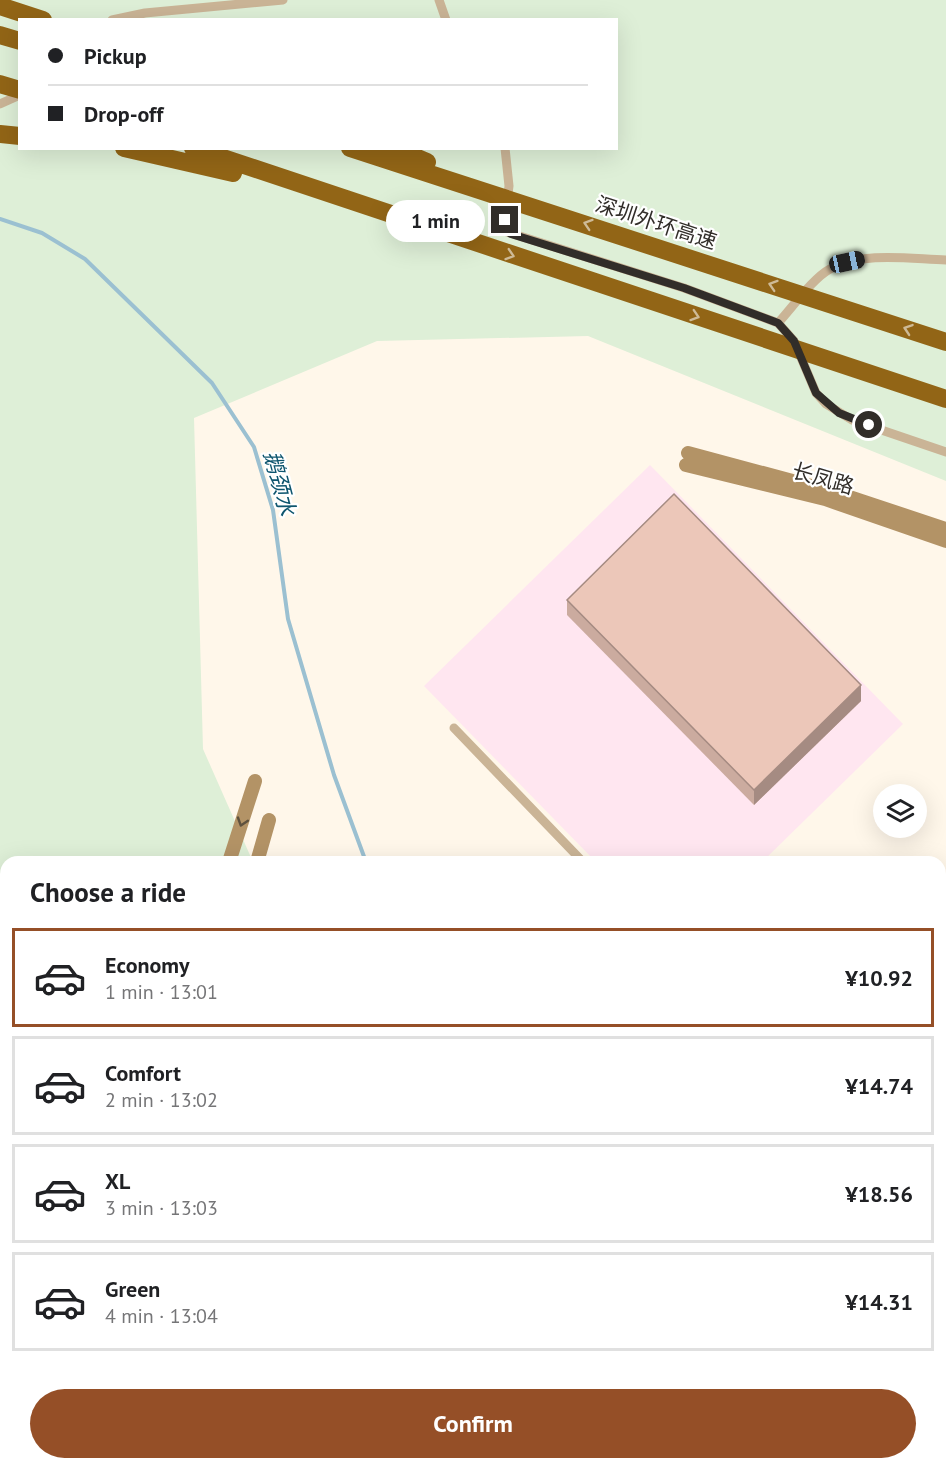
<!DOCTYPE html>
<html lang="en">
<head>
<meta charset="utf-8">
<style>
  :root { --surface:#fff; --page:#f2f2f2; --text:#202124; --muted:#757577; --line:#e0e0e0; --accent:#954f27 }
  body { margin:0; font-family:"PT Sans","Noto Sans SC",sans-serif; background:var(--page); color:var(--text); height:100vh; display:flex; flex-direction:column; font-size:22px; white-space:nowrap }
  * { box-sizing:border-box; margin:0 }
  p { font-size:20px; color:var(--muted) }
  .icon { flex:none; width:33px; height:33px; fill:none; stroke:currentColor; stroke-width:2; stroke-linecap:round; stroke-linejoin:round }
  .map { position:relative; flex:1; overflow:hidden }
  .panel { position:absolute; left:0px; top:856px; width:946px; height:614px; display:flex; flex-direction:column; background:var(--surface); border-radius:18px 18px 0 0; box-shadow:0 6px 24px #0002 }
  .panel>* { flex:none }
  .hud { position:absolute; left:18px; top:18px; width:600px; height:132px; border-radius:0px; box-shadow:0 6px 24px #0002; display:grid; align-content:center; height:132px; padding:0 30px; background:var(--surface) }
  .controls { position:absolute; left:873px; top:784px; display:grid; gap:12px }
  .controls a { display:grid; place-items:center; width:54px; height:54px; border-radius:50%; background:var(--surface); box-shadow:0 6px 24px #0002; font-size:30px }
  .end { position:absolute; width:27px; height:27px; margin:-14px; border:8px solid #312d29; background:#fff; box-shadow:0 0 0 3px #fff }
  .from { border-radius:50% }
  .bubble { position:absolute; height:42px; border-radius:21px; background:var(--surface); box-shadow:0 6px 24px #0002; font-size:20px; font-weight:700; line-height:42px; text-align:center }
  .car { position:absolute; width:18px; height:36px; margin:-18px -9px; border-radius:8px; box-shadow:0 0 4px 2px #0007; background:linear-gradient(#222 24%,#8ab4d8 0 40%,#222 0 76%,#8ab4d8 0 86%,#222 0) }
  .hud b { display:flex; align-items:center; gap:21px; height:57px; font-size:22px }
  .hud b+b { border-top:2px solid var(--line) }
  .hud i { width:15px; height:15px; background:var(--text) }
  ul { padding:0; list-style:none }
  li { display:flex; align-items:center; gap:18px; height:99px; margin:0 12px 9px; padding:0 18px; border:3px solid var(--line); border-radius:0px }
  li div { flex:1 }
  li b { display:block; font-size:22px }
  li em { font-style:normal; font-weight:700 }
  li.selected { border-color:var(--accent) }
  li>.icon { width:54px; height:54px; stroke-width:1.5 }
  h2 { padding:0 30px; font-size:27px; line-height:72px }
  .button { display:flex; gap:12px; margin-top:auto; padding:12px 30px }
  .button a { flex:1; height:69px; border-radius:36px; background:var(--accent); color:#fff; font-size:24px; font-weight:700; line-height:69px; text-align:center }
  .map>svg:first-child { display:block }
</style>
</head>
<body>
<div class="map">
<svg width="946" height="1469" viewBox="0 0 946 1469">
  <rect width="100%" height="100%" fill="#fff7ea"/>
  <path fill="#ffe6f0" d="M650 465 903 724 762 862H596L424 686Z
    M946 1008V1469H653L655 1464H940V1015Z"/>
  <path fill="#deefd7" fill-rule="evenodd" d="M0 0H946V481L588 336 377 341 194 418 203 749 253 862H6V1127L0 1121ZM20 20H616V148H20Z"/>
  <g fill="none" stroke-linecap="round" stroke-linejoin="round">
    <path stroke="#9bc0d1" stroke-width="4" d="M0 219 42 233 85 259 212 383 254 447 273 510 288 619 334 775 366 862
      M475 1469 476 1464"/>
    <path stroke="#cab496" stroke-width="9" d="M439 0 446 20
      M112 20 145 13 283 0
      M0 104 20 95
      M505 148 509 186 504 225 507 232 684 288 778 323 794 341 816 393 826 404 852 420 946 452
      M778 323C792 308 813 278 830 269 864 251 910 259 946 260
      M454 728 583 862
      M547 1469V1464"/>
    <path stroke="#b39366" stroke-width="14" d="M688 453 837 493 946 529
      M686 465 825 499 946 541
      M229 862 255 781
      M257 862 269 820
      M940 986 946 979
      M0 1364 6 1355
      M0 1424 6 1415
      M640 1469 642 1464"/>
    <path stroke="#926516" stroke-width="18" d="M0 6 43 20
      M0 35 20 41
      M0 84 20 90
      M0 134 20 136
      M124 148 233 173
      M193 148 946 399
      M350 148 946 342
      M394 148 427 162"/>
  </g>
  <path fill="#cbab9f" d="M567 600 861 701 754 805 567 615Z"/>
  <path fill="#a58b82" d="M861 685V701L754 805V790Z"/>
  <path fill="#ecc7b9" stroke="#a58b82" stroke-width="1.5" d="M674 494 861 685 754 790 567 600Z"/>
  <defs><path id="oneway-chevron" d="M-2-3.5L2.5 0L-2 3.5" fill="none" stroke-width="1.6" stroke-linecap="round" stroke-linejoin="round" transform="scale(1.5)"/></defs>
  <g stroke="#ceba96">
    <use href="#oneway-chevron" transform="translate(588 224) rotate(-162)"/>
    <use href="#oneway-chevron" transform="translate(510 255) rotate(18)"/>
    <use href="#oneway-chevron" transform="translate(773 285) rotate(-162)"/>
    <use href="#oneway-chevron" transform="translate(695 316) rotate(18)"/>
    <use href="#oneway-chevron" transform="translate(908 329) rotate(-161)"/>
  </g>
  <use stroke="#5e513e" href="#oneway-chevron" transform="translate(242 822) rotate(108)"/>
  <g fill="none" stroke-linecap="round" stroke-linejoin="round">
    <path stroke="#312d29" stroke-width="8" d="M505 220 504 229 511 234 684 288 778 323 794 341 816 393 839 413 869 425"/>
  </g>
  <g text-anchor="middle" stroke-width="4.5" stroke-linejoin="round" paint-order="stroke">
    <g font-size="21" fill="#312d29" stroke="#fff">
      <text transform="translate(656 223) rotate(18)" y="7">深圳外环高速</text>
      <text transform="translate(823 479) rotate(16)" y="7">长凤路</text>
    </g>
    <g font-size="22" font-style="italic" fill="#0e556e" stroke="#fff">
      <text transform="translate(280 483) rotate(75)" y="8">鹅颈水</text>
    </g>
  </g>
</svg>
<div class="controls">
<a><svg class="icon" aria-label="layers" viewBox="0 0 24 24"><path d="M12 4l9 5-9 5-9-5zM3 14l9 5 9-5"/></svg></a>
</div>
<i class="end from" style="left:869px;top:425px"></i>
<i class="end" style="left:505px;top:220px"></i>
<div class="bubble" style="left:386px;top:200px;width:99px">1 min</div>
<i class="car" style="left:847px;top:262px;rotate:78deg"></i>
<div class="hud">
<b><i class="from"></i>Pickup</b>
<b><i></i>Drop-off</b>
</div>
<section class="panel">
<h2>Choose a ride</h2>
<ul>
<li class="selected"><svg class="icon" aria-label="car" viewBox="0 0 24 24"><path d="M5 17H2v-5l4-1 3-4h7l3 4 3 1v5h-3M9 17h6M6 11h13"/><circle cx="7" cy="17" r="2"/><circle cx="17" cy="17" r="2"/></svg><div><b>Economy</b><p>1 min · 13:01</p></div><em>¥10.92</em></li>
<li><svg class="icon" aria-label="car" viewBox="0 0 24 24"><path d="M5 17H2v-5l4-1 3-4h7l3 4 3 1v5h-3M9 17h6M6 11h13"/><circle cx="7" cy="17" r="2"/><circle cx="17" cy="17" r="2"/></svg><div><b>Comfort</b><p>2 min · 13:02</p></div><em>¥14.74</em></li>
<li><svg class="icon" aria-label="car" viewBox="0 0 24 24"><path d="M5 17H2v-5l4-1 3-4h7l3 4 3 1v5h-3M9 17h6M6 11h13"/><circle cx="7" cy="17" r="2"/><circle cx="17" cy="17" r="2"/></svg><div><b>XL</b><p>3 min · 13:03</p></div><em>¥18.56</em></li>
<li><svg class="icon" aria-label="car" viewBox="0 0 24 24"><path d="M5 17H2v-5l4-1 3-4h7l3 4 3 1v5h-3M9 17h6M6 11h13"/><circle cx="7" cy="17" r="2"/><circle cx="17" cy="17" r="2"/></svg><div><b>Green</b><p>4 min · 13:04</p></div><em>¥14.31</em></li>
</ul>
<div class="button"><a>Confirm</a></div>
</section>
</div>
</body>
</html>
